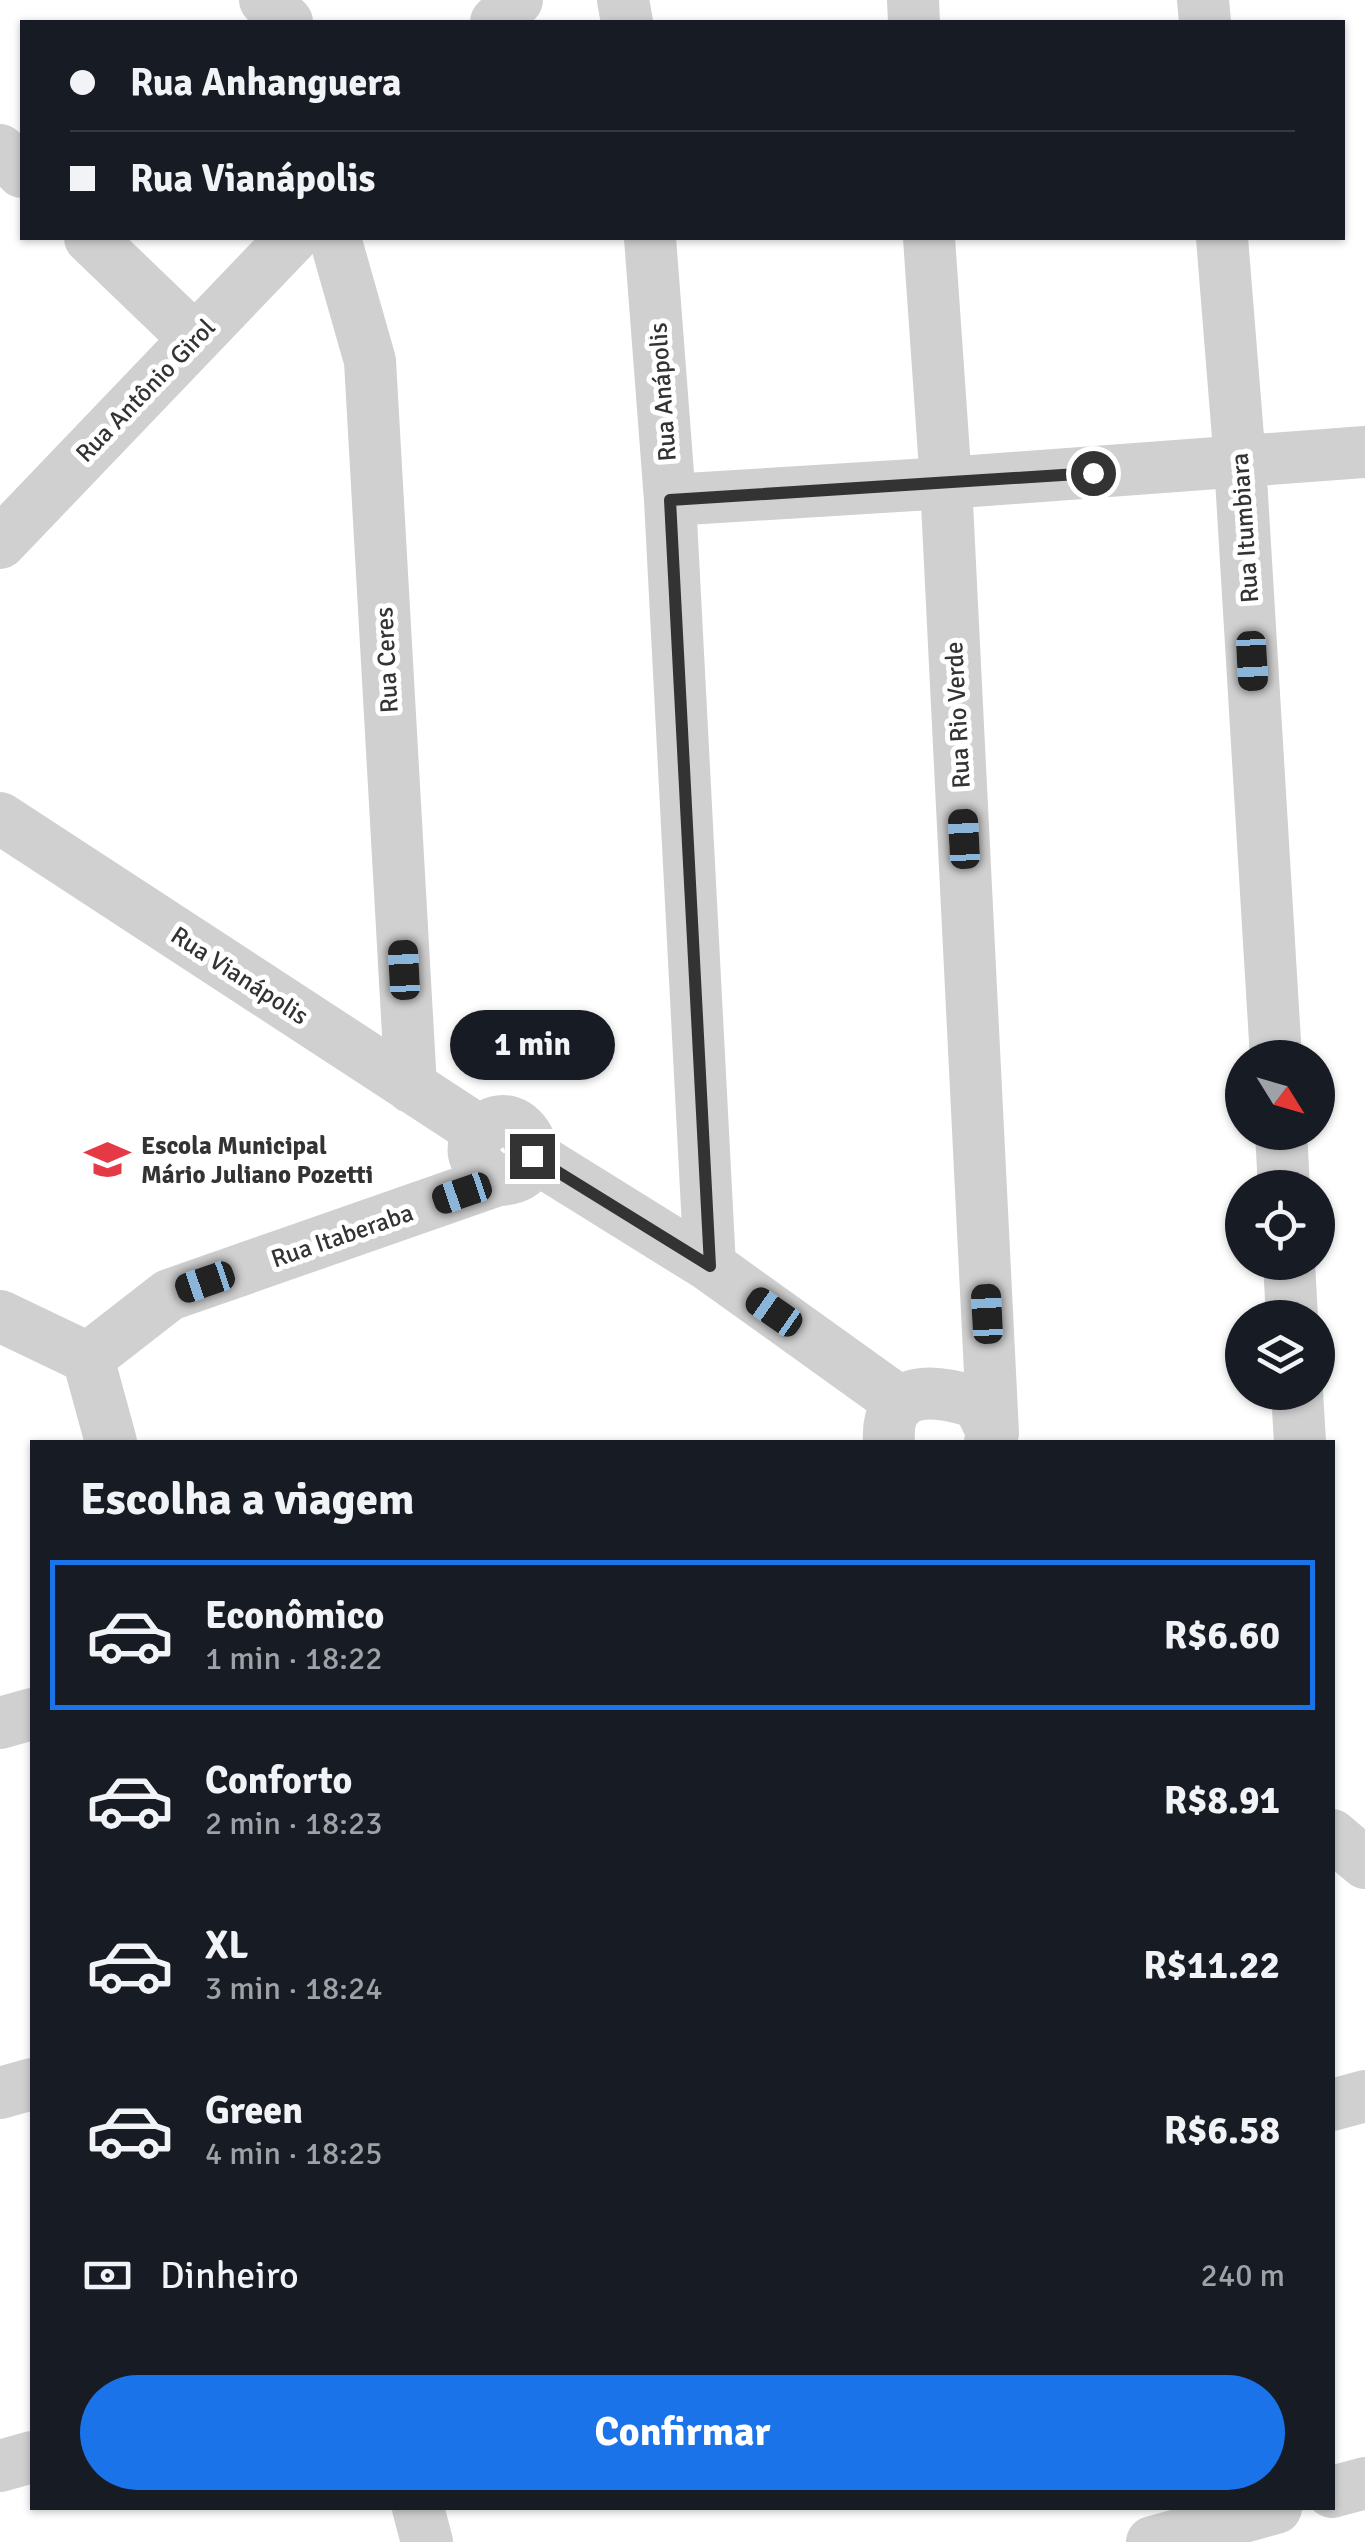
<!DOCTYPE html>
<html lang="pt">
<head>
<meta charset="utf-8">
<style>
  :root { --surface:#171b24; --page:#242831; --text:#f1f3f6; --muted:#9ea1a6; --line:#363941; --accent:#1a73e8 }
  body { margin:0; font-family:Signika,sans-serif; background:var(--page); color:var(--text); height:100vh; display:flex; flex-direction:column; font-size:38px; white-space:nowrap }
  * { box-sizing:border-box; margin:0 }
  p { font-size:32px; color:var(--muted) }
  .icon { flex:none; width:55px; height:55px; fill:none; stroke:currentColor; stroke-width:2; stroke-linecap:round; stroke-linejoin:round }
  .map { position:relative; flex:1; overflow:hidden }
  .side { position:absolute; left:30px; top:1440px; width:1305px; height:1070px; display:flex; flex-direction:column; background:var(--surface); border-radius:0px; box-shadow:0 2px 8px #0004 }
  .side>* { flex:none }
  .guide { position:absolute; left:20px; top:20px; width:1325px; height:220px; border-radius:0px; box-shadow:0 2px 8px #0004; display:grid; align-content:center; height:220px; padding:0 50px; background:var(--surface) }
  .needle { width:65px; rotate:127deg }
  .controls { position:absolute; left:1225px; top:1040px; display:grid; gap:20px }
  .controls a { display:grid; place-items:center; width:110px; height:110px; border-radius:50%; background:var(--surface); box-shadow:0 2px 8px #0004; font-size:50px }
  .end { position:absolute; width:45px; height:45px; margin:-22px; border:12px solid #333; background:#fff; box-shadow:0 0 0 5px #fff }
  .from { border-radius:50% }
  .bubble { position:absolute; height:70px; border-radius:35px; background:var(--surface); box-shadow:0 2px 8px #0004; font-size:32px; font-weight:700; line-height:70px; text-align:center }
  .car { position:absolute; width:30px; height:60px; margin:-30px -15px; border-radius:12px; box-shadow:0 0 8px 2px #0007; background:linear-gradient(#222 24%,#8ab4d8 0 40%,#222 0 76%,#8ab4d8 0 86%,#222 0) }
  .guide b { display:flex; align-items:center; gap:35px; height:95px; font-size:38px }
  .guide b+b { border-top:2px solid var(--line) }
  .guide i { width:25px; height:25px; background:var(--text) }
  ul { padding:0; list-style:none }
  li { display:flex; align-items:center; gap:30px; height:150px; margin:0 20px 15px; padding:0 30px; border:5px solid transparent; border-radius:0px }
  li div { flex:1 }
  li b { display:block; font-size:38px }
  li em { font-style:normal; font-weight:700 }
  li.on { border-color:var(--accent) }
  li>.icon { width:90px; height:90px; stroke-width:1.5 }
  h2 { padding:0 50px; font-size:45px; line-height:120px }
  .pay { display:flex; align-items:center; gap:25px; height:110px; padding:0 50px; font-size:38px }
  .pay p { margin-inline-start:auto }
  .button { display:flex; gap:20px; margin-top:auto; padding:20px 50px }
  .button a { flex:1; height:115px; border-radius:60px; background:var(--accent); color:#fff; font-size:40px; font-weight:700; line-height:115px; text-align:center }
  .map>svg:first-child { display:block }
</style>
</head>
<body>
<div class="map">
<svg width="1365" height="2542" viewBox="0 0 1365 2542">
  <rect width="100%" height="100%" fill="#fff"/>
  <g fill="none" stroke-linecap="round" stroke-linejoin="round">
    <path stroke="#d0d0d0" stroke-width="52" d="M265 0 287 22
      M623 0 627 22
      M913 0 914 22
      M1203 0 1205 22
      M496 22 517 0
      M0 150 22 172
      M90 238 194 338
      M335 238 370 361 411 1087
      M650 238 670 500 710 1266
      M929 238 946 483 993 1433
      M1222 238 1240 462 1276 1058
      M670 500 946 483 1365 452
      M0 543 292 238
      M0 818 481 1132
      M1281 1132 1284 1188
      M533 1156 710 1266 901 1403
      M1289 1262 1292 1318
      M0 1316 88 1358 111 1442
      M88 1358 169 1295 498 1180C564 1177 520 1094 483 1130 463 1150 478 1170 498 1180
      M1297 1392 1300 1442
      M889 1442C885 1381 938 1390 978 1403L993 1433 990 1442
      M0 1723 32 1714
      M1332 1835 1365 1863
      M0 2093 32 2084
      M1332 2105 1365 2096
      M0 2466 32 2457
      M1332 2492 1365 2483
      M418 2508 427 2542
      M1152 2542 1276 2508"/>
  </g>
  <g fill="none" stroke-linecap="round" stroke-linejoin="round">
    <path stroke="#333" stroke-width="12" d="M532 1156 710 1266 670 500 1093 473"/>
  </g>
  <defs>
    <symbol id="school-bare" viewBox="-9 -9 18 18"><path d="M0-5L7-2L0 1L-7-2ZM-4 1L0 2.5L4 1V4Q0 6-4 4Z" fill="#e63946" stroke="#fff" stroke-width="2.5" paint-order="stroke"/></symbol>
  </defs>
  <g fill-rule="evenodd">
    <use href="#school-bare" x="76" y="1128" width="63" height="63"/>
  </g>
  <g text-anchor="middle" stroke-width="10" stroke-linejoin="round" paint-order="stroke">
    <g font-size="25" fill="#333" stroke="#fff">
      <text transform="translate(145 390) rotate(-46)" y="9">Rua Antônio Girol</text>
      <text transform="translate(662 392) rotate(-94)" y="9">Rua Anápolis</text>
      <text transform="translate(1244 528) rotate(-94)" y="9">Rua Itumbiara</text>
      <text transform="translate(386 660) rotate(-93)" y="9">Rua Ceres</text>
      <text transform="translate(957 715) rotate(-93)" y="9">Rua Rio Verde</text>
      <text transform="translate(240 975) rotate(33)" y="9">Rua Vianápolis</text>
      <text transform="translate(342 1235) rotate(-19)" y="9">Rua Itaberaba</text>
    </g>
    <g font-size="25" font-weight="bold" fill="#333" stroke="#fff" text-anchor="start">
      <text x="141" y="1154">Escola Municipal<tspan x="141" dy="29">Mário Juliano Pozetti</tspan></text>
    </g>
  </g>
</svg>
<div class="controls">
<a><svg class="needle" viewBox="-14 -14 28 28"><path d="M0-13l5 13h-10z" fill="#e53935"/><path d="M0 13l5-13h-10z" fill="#9ea1a6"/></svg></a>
<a><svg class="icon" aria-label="locate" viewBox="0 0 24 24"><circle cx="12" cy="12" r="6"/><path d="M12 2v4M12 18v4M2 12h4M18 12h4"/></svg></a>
<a><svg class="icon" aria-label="layers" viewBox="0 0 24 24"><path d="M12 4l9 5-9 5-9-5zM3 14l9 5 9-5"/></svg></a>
</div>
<i class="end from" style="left:1093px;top:473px"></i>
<i class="end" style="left:532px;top:1156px"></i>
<div class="bubble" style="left:450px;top:1010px;width:165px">1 min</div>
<i class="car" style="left:1252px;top:661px;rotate:177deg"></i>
<i class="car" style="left:964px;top:839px;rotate:357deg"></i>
<i class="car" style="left:404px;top:970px;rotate:357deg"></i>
<i class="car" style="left:462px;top:1193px;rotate:251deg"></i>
<i class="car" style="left:205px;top:1282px;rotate:251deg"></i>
<i class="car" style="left:774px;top:1312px;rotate:305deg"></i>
<i class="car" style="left:987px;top:1314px;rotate:357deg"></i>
<div class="guide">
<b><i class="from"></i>Rua Anhanguera</b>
<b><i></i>Rua Vianápolis</b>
</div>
<section class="side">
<h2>Escolha a viagem</h2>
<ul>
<li class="on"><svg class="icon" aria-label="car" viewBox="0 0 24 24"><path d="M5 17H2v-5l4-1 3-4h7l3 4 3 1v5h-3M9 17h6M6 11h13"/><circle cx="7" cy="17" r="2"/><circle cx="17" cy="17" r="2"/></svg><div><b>Econômico</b><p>1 min · 18:22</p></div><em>R$6.60</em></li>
<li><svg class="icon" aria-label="car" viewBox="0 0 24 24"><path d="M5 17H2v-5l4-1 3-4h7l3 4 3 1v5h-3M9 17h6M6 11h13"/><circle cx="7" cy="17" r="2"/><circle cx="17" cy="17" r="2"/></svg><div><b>Conforto</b><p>2 min · 18:23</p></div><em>R$8.91</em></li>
<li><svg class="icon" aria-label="car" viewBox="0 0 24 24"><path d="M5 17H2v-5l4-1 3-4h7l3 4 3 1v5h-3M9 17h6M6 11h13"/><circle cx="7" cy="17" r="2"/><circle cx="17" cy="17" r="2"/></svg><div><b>XL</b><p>3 min · 18:24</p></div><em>R$11.22</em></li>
<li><svg class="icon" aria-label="car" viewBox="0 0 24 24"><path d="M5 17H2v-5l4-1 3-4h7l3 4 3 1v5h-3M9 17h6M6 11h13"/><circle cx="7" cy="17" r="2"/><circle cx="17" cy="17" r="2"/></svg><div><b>Green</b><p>4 min · 18:25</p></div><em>R$6.58</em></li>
</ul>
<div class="pay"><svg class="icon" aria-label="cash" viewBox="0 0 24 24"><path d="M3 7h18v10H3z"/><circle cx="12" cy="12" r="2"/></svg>Dinheiro<p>240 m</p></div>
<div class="button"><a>Confirmar</a></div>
</section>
</div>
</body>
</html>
